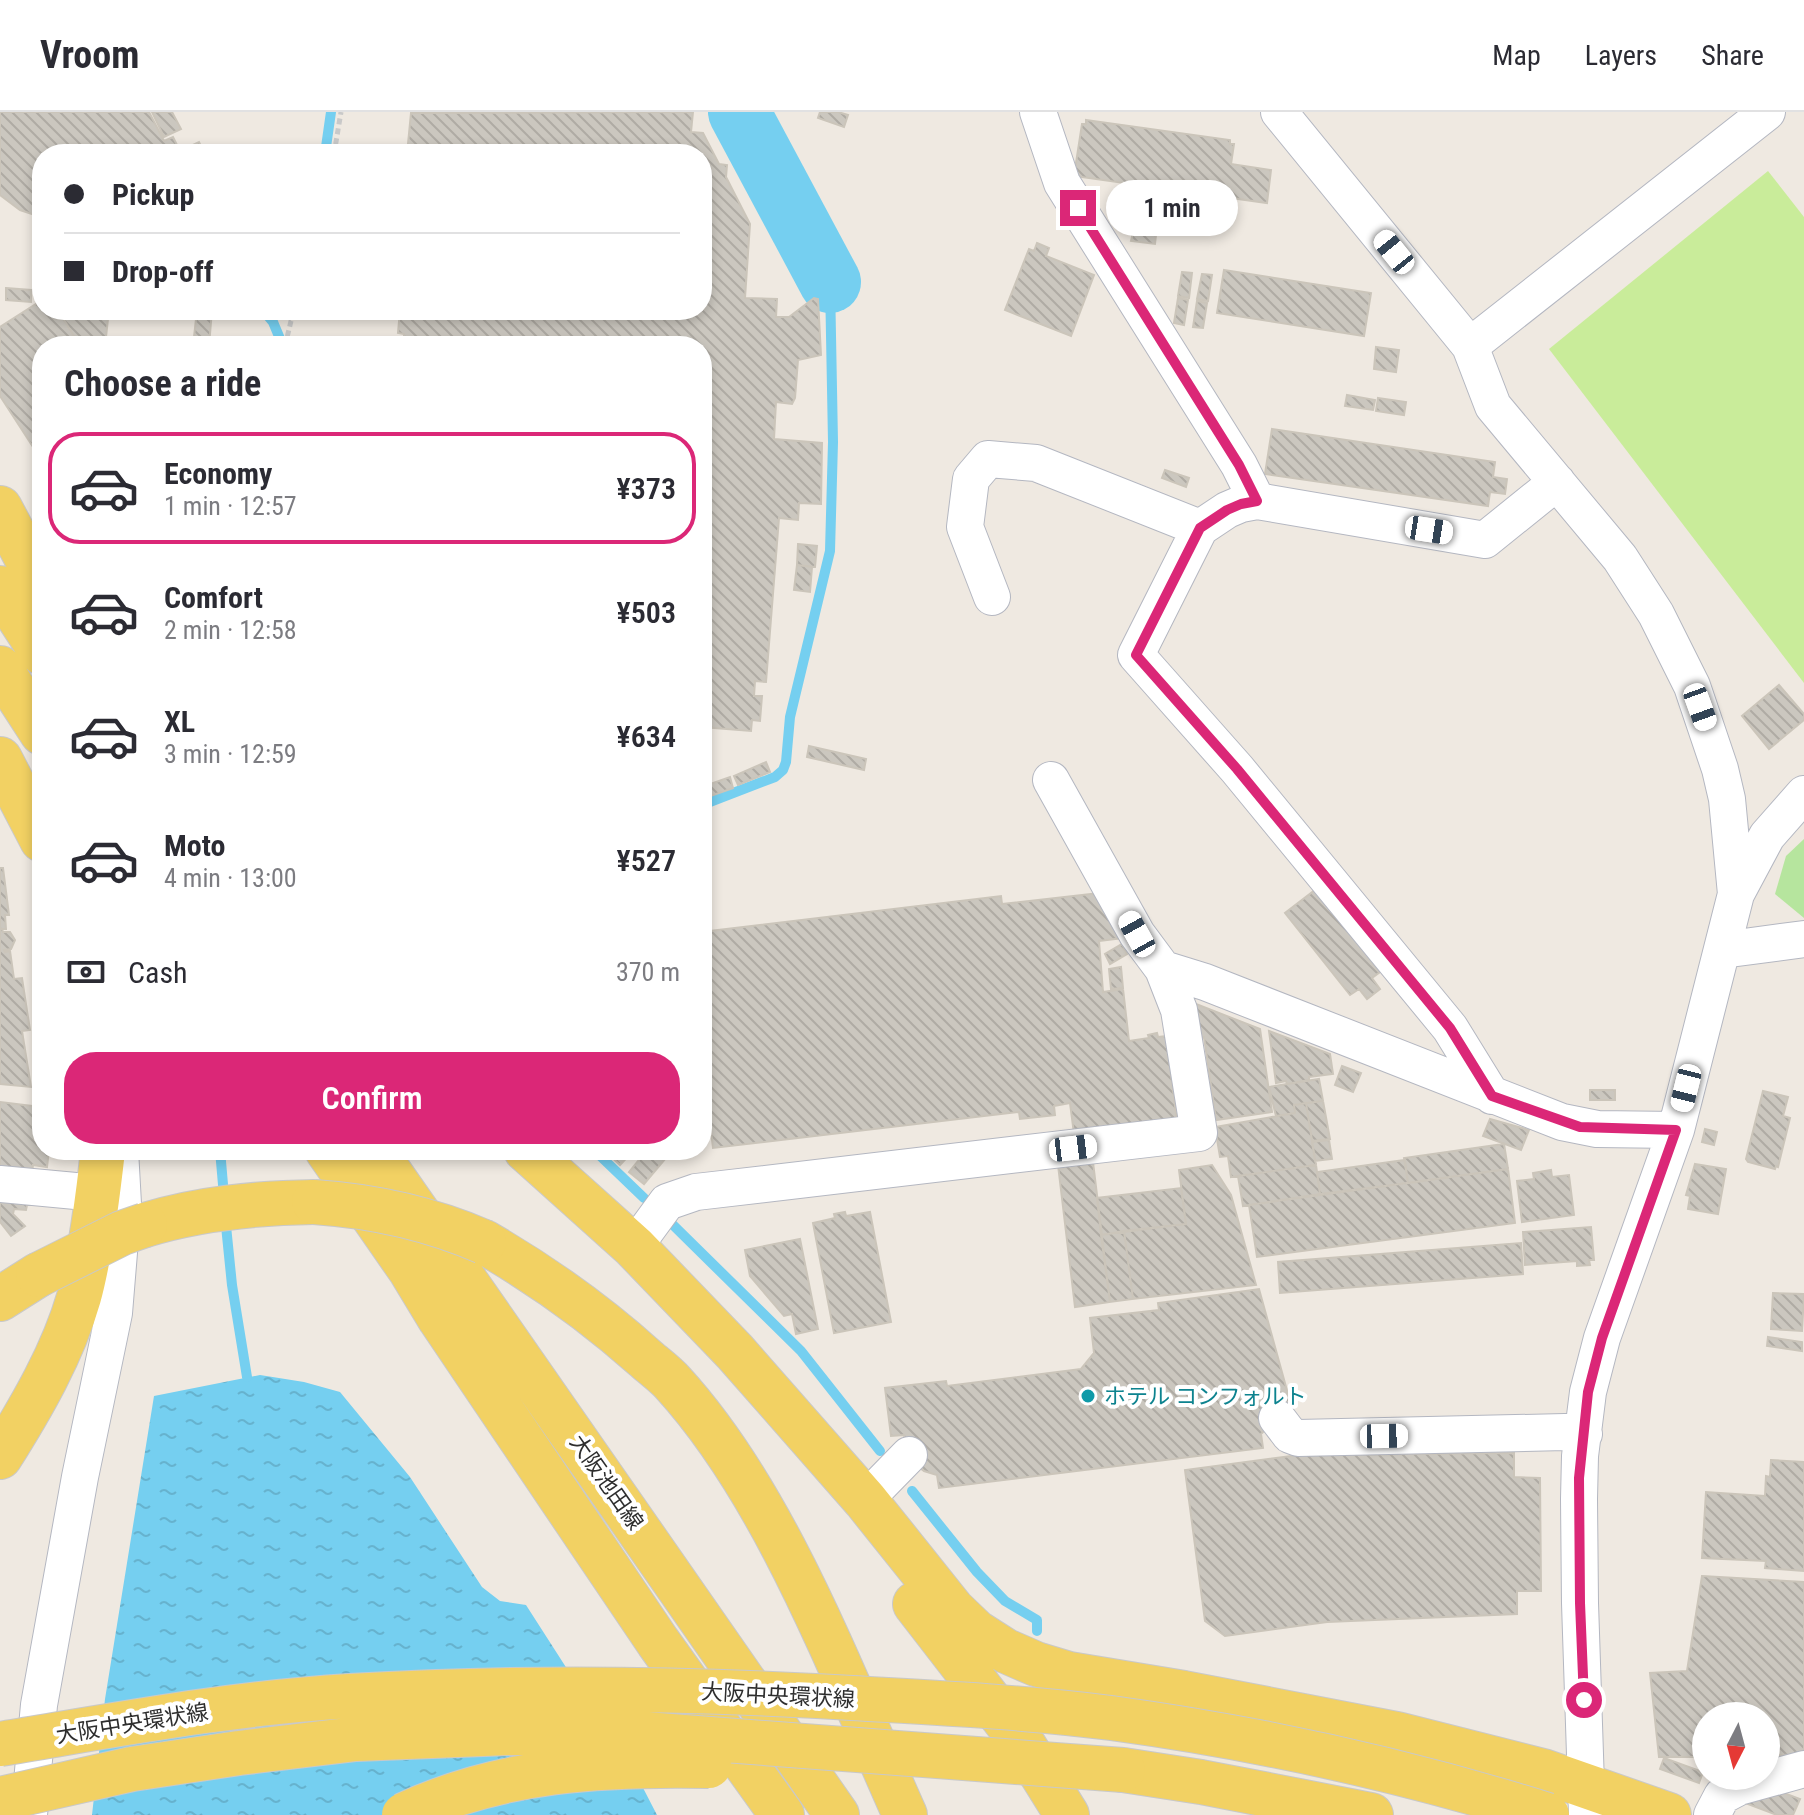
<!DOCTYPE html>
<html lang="en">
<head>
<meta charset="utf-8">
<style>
  :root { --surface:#fff; --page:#f2f2f3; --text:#2b2b33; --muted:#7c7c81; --line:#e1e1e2; --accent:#db2777 }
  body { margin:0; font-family:"Roboto Condensed","Noto Sans JP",sans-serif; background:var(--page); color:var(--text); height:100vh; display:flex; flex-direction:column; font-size:30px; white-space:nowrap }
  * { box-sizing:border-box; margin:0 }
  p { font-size:26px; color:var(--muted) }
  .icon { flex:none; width:44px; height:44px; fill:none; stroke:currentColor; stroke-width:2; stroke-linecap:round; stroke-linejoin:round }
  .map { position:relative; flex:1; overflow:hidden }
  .side { position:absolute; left:32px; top:224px; width:680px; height:824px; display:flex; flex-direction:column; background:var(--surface); border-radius:32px; box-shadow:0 4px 12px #0003 }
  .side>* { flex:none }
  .banner { position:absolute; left:32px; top:32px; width:680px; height:176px; border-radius:32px; box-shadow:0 4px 12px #0003; display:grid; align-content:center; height:176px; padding:0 32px; background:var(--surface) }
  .needle { width:52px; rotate:186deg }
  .fabs { position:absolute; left:1692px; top:1590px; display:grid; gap:16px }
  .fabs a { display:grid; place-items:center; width:88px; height:88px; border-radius:50%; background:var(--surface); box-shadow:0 4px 12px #0003; font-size:40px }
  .end { position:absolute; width:36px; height:36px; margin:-18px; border:10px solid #db2777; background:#fff; box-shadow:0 0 0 4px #fff }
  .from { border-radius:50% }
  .bubble { position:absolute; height:56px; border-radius:28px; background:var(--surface); box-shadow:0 4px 12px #0003; font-size:26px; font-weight:600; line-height:56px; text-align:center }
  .car { position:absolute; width:24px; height:48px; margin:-24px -12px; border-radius:10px; box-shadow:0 0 6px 2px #0007; background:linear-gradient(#fff 24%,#345 0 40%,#fff 0 76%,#345 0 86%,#fff 0) }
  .banner b { display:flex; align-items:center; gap:28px; height:76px; font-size:30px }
  .banner b+b { border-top:2px solid var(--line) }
  .banner i { width:20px; height:20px; background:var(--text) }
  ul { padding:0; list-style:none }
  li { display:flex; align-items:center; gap:24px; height:112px; margin:0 16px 12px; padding:0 16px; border:4px solid transparent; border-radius:32px }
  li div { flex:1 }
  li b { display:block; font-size:30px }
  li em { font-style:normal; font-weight:600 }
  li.active { border-color:var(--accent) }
  li>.icon { width:72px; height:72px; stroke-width:1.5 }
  h2 { padding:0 32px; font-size:36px; line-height:96px }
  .pay { display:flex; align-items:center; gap:20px; height:88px; padding:0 32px; font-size:30px }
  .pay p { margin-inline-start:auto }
  .primary-button { display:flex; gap:16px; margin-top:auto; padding:16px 32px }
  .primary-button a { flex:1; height:92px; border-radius:32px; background:var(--accent); color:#fff; font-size:32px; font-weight:600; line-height:92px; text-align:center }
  header { display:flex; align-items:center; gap:48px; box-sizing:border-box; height:112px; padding:0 40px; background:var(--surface); border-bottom:2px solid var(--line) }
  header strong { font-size:38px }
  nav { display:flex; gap:44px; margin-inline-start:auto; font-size:28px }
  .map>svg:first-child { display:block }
</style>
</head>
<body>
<header>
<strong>Vroom</strong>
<nav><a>Map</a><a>Layers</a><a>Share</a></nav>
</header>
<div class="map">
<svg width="1804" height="1703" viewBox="0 0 1804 1703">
  <defs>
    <pattern id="water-ripples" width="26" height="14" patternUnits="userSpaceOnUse" patternTransform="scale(2)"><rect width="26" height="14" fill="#75cff0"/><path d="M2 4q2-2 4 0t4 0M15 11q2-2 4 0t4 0" fill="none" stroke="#66b2ce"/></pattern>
    <pattern id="building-back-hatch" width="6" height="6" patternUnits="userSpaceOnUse" patternTransform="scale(2)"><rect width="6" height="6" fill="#cbc7bf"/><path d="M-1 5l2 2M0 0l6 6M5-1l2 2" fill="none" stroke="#afaba4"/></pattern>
  </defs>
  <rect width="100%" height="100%" fill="#efe9e1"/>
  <path fill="#b6e59e" d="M1804 727V806L1775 782 1786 744Z"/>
  <path fill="#c9ec9a" d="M1768 59 1804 105V571L1549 237Z"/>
  <path fill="url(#water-ripples)" d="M260 1263 304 1270 340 1280 410 1365 482 1475 500 1489 526 1493 641 1672 657 1703H92L105 1587 154 1284Z"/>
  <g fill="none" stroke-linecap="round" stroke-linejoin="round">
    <path stroke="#75cff0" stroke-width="10" d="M325 42 331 0
      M263 198 273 210 283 234
      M292 234 293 229
      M702 693 775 665 783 658 786 650 790 605 830 439 833 330 830 170
      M220 1038 224 1084
      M594 1038 644 1086
      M225 1104 232 1173 247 1265
      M671 1111 801 1239 880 1339
      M912 1379 977 1460 1005 1489 1037 1508V1519"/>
    <path stroke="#75cff0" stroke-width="62" d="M739 0 830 170"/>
  </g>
  <path fill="url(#building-back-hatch)" stroke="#cbc5ba" stroke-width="2" d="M0 0H149L164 29 173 25 180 39 199 30 205 42H42V104L35 103 20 98 0 83Z
    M152 0H172L181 17 164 25Z
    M693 0 691 20 703 21 719 52 727 53 726 65 750 112 745 186 777 187 776 205H789L814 186 818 187 821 243 798 248 795 286 792 292 776 290 774 327 822 331 821 392 799 391 798 408 779 406 766 570 755 569 754 584H762L760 609 752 608 751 619 702 615V234H381L382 226 404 227V222L398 221 400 198H702V42H407L411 1Z
    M820 0H838L848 3 844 15 818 6Z
    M1086 8 1230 28V32H1234L1231 52 1271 58 1267 91 1074 64 1082 12H1086Z
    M1133 120 1156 123 1155 132 1131 129Z
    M1037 131 1049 136 1046 144 1094 163 1071 224 1005 198 1029 137 1034 139Z
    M1224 158 1371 181 1364 224 1217 201Z
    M1182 160 1192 161 1189 186 1178 184Z
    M1202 162 1212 163 1208 189 1197 187Z
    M6 176 31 178V190L6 188Z
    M1178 186 1188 188 1184 213 1174 211Z
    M42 188V198H58L80 234H42V330L33 335 0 284V215Z
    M1197 189 1207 191 1203 216 1193 215Z
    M58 198H109L105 234H80Z
    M197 198H212L209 234H193Z
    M1376 235 1399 238 1396 260 1374 257Z
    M1347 283 1375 288 1373 298 1345 294Z
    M1378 286 1406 290 1404 303 1376 299Z
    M1272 317 1495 350 1493 365 1507 367 1505 382 1490 380 1488 394 1265 362Z
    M1165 358 1189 366 1186 375 1162 366Z
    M798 432 817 434 815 455 797 453Z
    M797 453 812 455 810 480 794 478Z
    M1779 573 1804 602V608L1769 637 1742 604Z
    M809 634 866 647 864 658 807 645Z
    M766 650 770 660 738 673 734 664Z
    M730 665 733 676 705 686 702 675Z
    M0 756H3L9 803H5L6 817H2L3 820H10L15 828 11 837 4 838 5 840 10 839 14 867 22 866 30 918 22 919 31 975 0 972Z
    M1315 778 1380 860 1372 866 1380 877 1367 887 1359 877 1350 883 1285 801Z
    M1099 781 1124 826 1099 829 1103 880 1123 877 1129 929 1149 926 1148 923 1157 921 1158 925 1166 924 1177 1009 1074 1022 1070 991 1054 994 1055 1003 1020 1007 1019 1000 713 1036 707 986 702 987V820L1001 784 1002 792Z
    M1122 832 1127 842 1110 852 1105 842Z
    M1121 855 1123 876 1111 877 1109 857Z
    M1196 892 1260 917 1272 1000 1216 1008 1204 925 1200 926Z
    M1269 919 1330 942 1333 962 1309 965V968L1287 972 1286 969 1276 971Z
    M1342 954 1361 961 1353 980 1335 973Z
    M1319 967 1323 989 1294 993 1295 1001 1276 1004 1269 975Z
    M1590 978H1615V988H1590Z
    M1763 979 1788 985 1783 1004 1790 1006 1778 1055 1776 1054 1775 1057 1748 1050 1746 1047Z
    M1323 989 1330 1027 1312 1029 1306 991Z
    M0 990 40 995 42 1007 36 1010 42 1011V1038H49L47 1055 33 1053 31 1067 37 1068 34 1093H27L26 1098 14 1097 13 1102 25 1114 11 1124 0 1110Z
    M1306 991 1316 1053 1231 1065 1228 1044 1220 1045 1215 1015 1295 1001 1294 993Z
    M1490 1007 1529 1018 1521 1038 1483 1024Z
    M1705 1017 1717 1020 1714 1033 1702 1030Z
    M1329 1028 1332 1047 1315 1049 1312 1030Z
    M1504 1032 1508 1057 1408 1071 1404 1046Z
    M604 1038H634L620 1053Z
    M647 1038H655L665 1047 644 1072 629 1060Z
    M1405 1048 1408 1071 1320 1082 1317 1060Z
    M1093 1050 1110 1190 1075 1195 1058 1053Z
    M1695 1052 1726 1057 1718 1102 1688 1097 1690 1084 1686 1083Z
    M1212 1053 1231 1083 1256 1173 1133 1187 1124 1119 1186 1112 1179 1058Z
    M1316 1053 1320 1082 1243 1094 1238 1064Z
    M1508 1057 1515 1111 1257 1145 1249 1093Z
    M1551 1058 1552 1065 1569 1063 1574 1103 1522 1110 1517 1069 1534 1067 1533 1061Z
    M1181 1076 1186 1112 1101 1123 1097 1086Z
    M845 1100 846 1104 870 1100 891 1210 834 1221 813 1111 835 1106 834 1102Z
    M1591 1115 1594 1148H1589L1590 1153 1577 1154V1149L1525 1153 1523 1120Z
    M1124 1119 1133 1187 1110 1190 1101 1123Z
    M800 1127 818 1217 796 1222 792 1202 784 1204 750 1164 745 1138Z
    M1521 1131 1523 1162 1280 1181 1278 1150Z
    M1259 1177 1291 1293 1261 1322 1263 1336 939 1376 937 1363 924 1359 914 1351 906 1334 904 1323 891 1324 885 1276 946 1269 947 1274 1081 1257 1094 1241 1090 1206 1159 1198 1158 1191Z
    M1773 1181 1804 1182 1802 1219 1771 1217Z
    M1768 1225 1802 1230V1239L1767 1234Z
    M1514 1341V1365L1540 1366 1541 1479H1517V1502L1327 1510 1225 1524 1205 1509 1185 1358 1299 1343Z
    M1771 1348 1804 1350V1459L1765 1456 1766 1449 1702 1446 1706 1380 1765 1384 1766 1364 1770 1365Z
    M1702 1464 1804 1470V1642L1766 1644V1604H1706V1645H1659L1650 1561 1687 1559Z
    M1664 1646 1703 1660 1699 1671 1660 1657Z
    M1781 1680 1800 1687 1793 1703H1777L1740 1689Z"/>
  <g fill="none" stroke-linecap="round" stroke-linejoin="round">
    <defs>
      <path id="minor" d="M1038 0 1062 71 1239 353 1257 389
        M1279 0 1470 234 1493 294 1620 446 1656 502 1692 574 1720 657 1727 687 1736 782
        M1470 234 1767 0
        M992 485 965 415 971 367 988 347 1036 351 1200 416
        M1051 668 1137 822 1163 857
        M1722 838 1804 827
        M1492 984 1450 916 1237 657 1136 543 1200 416 1227 398 1241 392 1257 389 1485 428 1557 370
        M0 1072 97 1081
        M634 1135 667 1090 696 1080 1199 1021 1179 898 1163 857 1205 870 1562 1010 1597 1017 1676 1018
        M1277 1306 1290 1323 1298 1326 1565 1320 1584 1322
        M865 1388 909 1343
        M29 1703 39 1593 80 1365 114 1201 123 1092 120 1038
        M1587 1703 1580 1491 1579 1387 1580 1344 1588 1280 1602 1226 1676 1018 1736 782 1767 724 1804 682
        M1712 1703 1722 1684 1739 1675 1804 1657"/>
      <path id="major" d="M0 396 42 475
        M0 476 42 541
        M0 556 42 621
        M0 647 42 728
        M327 1038 411 1159 440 1207 658 1530 782 1703
        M374 1038 837 1703
        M526 1038 634 1135 735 1240 865 1388 953 1498 976 1520 1006 1539 1036 1552 1069 1562 1184 1581 1397 1622 1543 1659 1669 1703
        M145 1113C200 1096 256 1091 314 1090
        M484 1130C543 1164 596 1202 646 1247 655 1255 665 1262 673 1271 777 1385 842 1563 905 1703
        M0 1187 38 1163
        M0 1345C31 1296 63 1241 79 1185 91 1142 98 1083 103 1038
        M915 1492 1021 1629 1067 1703
        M1123 1658 1201 1670 1371 1703"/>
    </defs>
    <use href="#minor" stroke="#b4b7c1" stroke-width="38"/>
    <use href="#major" stroke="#c9c9c9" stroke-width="46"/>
    <path stroke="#c9c9c9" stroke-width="5" stroke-dasharray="6 4" stroke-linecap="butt" d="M334 42 341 0
      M285 234 291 209 300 198"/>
    <use href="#minor" stroke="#fff" stroke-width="36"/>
    <use href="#major" stroke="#f2d163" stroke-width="44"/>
    <defs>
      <path id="major-bridge" d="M314 1090C373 1094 429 1106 484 1130
        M38 1163 122 1121 145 1113
        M0 1632C116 1613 232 1591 350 1584 517 1574 685 1576 852 1586 939 1591 1025 1595 1111 1606 1258 1626 1405 1658 1547 1703
        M0 1687 132 1657 239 1641 356 1627 508 1621H631L1123 1658
        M404 1703C501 1657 604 1652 709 1654"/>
    </defs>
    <use href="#major-bridge" stroke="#c9c9c9" stroke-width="46" stroke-linecap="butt"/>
    <use href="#major-bridge" stroke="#f2d163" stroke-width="44"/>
  </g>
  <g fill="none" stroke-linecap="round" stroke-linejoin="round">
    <path stroke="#db2777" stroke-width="10" d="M1078 96 1239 353 1257 389 1241 392 1227 398 1200 416 1136 543 1237 657 1450 916 1492 984 1580 1015 1676 1018 1602 1226 1588 1280 1579 1366 1580 1491 1584 1588"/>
  </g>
  <circle fill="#0f9aa8" stroke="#fff" stroke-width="3" cx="1088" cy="1284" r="8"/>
  <g text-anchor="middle" stroke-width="8" stroke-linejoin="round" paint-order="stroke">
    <g font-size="22" fill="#0d838f" stroke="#fff" text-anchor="start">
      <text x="1104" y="1292">ホテル コンフォルト</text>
    </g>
    <g font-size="22" fill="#2e2e2e" stroke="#fff">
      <text transform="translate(607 1370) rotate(55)" y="8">大阪池田線</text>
      <text transform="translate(778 1583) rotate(3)" y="8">大阪中央環状線</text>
      <text transform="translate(132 1611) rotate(-9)" y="8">大阪中央環状線</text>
    </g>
  </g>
</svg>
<div class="fabs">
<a><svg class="needle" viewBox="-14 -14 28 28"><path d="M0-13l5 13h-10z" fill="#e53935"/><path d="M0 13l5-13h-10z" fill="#7c7c81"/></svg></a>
</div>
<i class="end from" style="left:1584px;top:1588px"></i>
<i class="end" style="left:1078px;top:96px"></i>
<div class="bubble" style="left:1106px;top:68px;width:132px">1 min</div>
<i class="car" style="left:1394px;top:140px;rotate:321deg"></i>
<i class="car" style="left:1429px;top:418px;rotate:99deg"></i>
<i class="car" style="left:1700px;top:595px;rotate:160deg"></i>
<i class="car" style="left:1137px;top:822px;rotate:331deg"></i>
<i class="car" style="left:1686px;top:976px;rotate:194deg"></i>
<i class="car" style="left:1073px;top:1036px;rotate:83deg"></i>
<i class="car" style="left:1384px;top:1324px;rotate:89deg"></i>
<div class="banner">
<b><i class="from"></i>Pickup</b>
<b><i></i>Drop-off</b>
</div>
<section class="side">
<h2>Choose a ride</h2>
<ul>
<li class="active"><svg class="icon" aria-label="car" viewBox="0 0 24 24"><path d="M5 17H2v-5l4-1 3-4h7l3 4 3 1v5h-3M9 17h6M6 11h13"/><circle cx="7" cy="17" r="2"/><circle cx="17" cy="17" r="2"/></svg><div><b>Economy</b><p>1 min · 12:57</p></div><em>¥373</em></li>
<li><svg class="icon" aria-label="car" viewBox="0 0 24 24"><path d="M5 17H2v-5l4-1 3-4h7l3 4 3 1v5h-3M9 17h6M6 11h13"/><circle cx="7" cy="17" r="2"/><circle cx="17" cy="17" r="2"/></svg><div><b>Comfort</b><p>2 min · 12:58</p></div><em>¥503</em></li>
<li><svg class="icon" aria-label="car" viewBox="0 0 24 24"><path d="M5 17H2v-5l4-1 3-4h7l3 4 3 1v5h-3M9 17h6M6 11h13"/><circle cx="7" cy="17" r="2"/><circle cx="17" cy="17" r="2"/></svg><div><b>XL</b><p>3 min · 12:59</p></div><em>¥634</em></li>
<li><svg class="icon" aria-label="car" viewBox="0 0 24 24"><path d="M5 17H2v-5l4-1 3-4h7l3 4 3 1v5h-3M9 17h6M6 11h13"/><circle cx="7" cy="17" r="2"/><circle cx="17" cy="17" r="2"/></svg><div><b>Moto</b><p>4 min · 13:00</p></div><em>¥527</em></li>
</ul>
<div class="pay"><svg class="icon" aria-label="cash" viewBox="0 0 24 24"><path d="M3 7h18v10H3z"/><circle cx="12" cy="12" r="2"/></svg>Cash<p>370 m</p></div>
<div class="primary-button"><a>Confirm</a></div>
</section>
</div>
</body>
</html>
